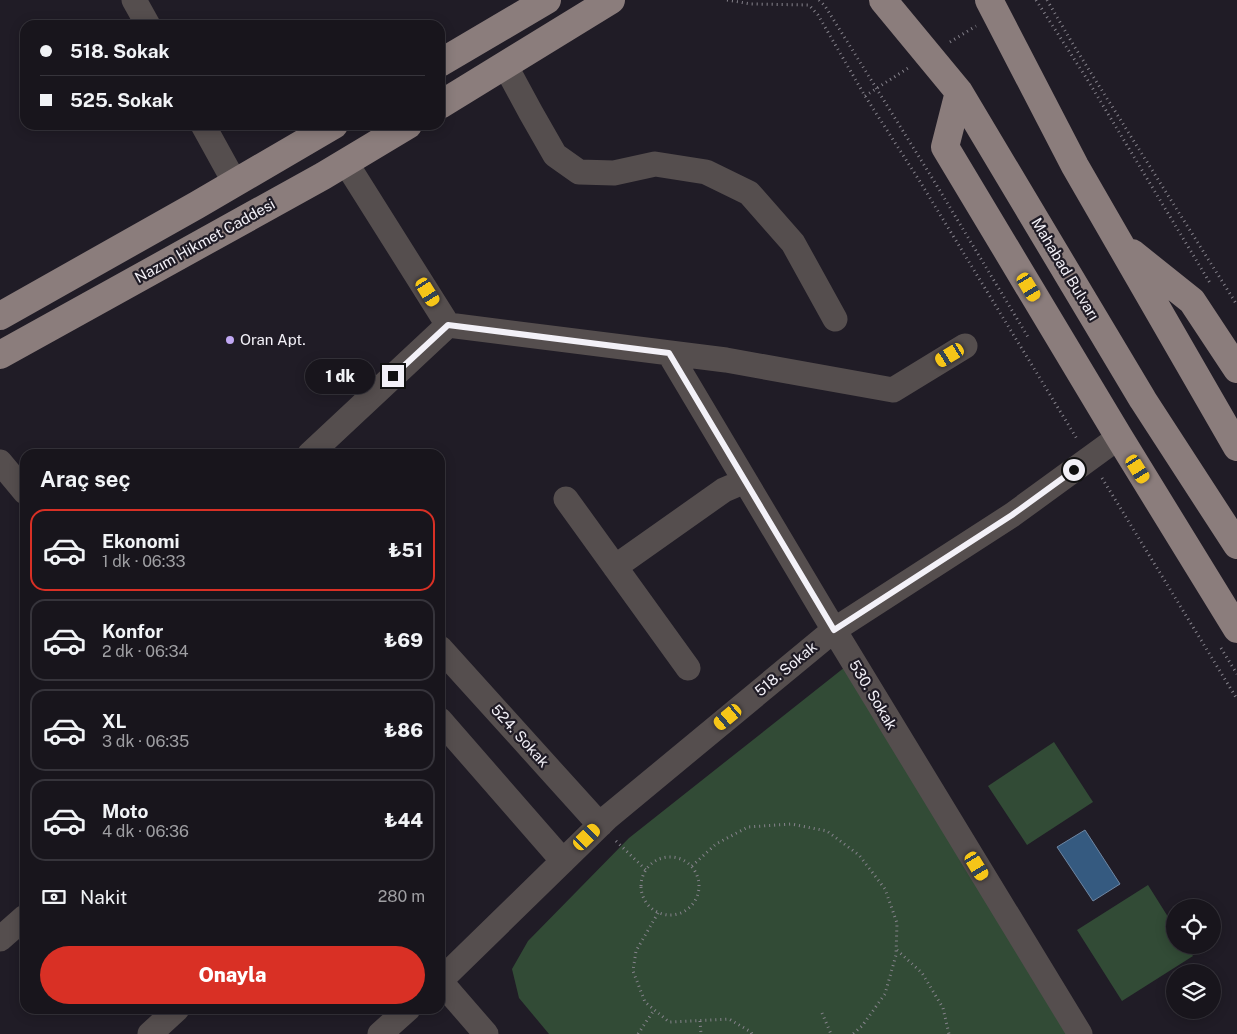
<!DOCTYPE html>
<html lang="tr">
<head>
<meta charset="utf-8">
<style>
  :root { --surface:#18151c; --page:#211e25; --text:#f1f3f6; --muted:#9f9fa3; --line:#36343b; --accent:#d93025 }
  body { margin:0; font-family:"Public Sans",sans-serif; background:var(--page); color:var(--text); height:100vh; display:flex; flex-direction:column; font-size:19px; white-space:nowrap }
  * { box-sizing:border-box; margin:0 }
  p { font-size:16px; color:var(--muted) }
  .icon { flex:none; width:28px; height:28px; fill:none; stroke:currentColor; stroke-width:2; stroke-linecap:round; stroke-linejoin:round }
  .map { position:relative; flex:1; overflow:hidden }
  .sheet { position:absolute; left:20px; top:449px; width:425px; height:565px; display:flex; flex-direction:column; background:var(--surface); border-radius:15px; box-shadow:0 2px 12px #0003,0 0 0 1px var(--line) }
  .sheet>* { flex:none }
  .top-card { position:absolute; left:20px; top:20px; width:425px; height:110px; border-radius:15px; box-shadow:0 2px 12px #0003,0 0 0 1px var(--line); display:grid; align-content:center; height:110px; padding:0 20px; background:var(--surface) }
  .tools { position:absolute; left:1166px; top:899px; display:grid; gap:10px }
  .tools a { display:grid; place-items:center; width:55px; height:55px; border-radius:50%; background:var(--surface); box-shadow:0 2px 12px #0003,0 0 0 1px var(--line); font-size:25px }
  .end { position:absolute; width:22px; height:22px; margin:-11px; border:6px solid #f3f1f8; background:#111; box-shadow:0 0 0 2px #111 }
  .from { border-radius:50% }
  .bubble { position:absolute; height:35px; border-radius:18px; background:var(--surface); box-shadow:0 2px 12px #0003,0 0 0 1px var(--line); font-size:16px; font-weight:800; line-height:35px; text-align:center }
  .car { position:absolute; width:15px; height:30px; margin:-15px -8px; border-radius:6px; box-shadow:0 0 4px 1px #0007; background:linear-gradient(#f5c518 24%,#345 0 40%,#f5c518 0 76%,#345 0 86%,#f5c518 0) }
  .top-card b { display:flex; align-items:center; gap:18px; height:48px; font-size:19px }
  .top-card b+b { border-top:1px solid var(--line) }
  .top-card i { width:12px; height:12px; background:var(--text) }
  ul { padding:0; list-style:none }
  li { display:flex; align-items:center; gap:15px; height:82px; margin:0 10px 8px; padding:0 10px; border:2px solid var(--line); border-radius:15px }
  li div { flex:1 }
  li b { display:block; font-size:19px }
  li em { font-style:normal; font-weight:800 }
  li.selected { border-color:var(--accent) }
  li>.icon { width:45px; height:45px; stroke-width:1.5 }
  h2 { padding:0 20px; font-size:22px; line-height:60px }
  .pay { display:flex; align-items:center; gap:12px; height:55px; padding:0 20px; font-size:19px }
  .pay p { margin-inline-start:auto }
  .action { display:flex; gap:10px; margin-top:auto; padding:10px 20px }
  .action a { flex:1; height:58px; border-radius:30px; background:var(--accent); color:#fff; font-size:20px; font-weight:800; line-height:58px; text-align:center }
  .map>svg:first-child { display:block }
</style>
</head>
<body>
<div class="map">
<svg width="1237" height="1034" viewBox="0 0 1237 1034">
  <rect width="100%" height="100%" fill="#201c26"/>
  <path fill="#324b36" d="M845 667 1067 1034H549L519 998 512 969 528 941 629 838Z
    M1054 742 1093 802 1027 845 988 786Z
    M1148 885 1175 928V945H1186L1193 956 1122 1001 1077 930Z"/>
  <path fill="#355a80" stroke="#6e87a4" d="M1085 830 1120 884 1093 901 1057 847Z"/>
  <g fill="none" stroke-linecap="round" stroke-linejoin="round">
    <path stroke="#86838c" stroke-width="3" stroke-dasharray="1 4" stroke-linecap="butt" d="M727 0 751 4 809 5 818 15 865 96 919 180 1077 439
      M819 0 825 6 931 176 1028 337
      M1036 0 1087 79 1210 283
      M1047 0 1074 46 1237 305
      M950 42 976 26
      M865 96 908 68
      M1102 478 1237 699
      M1221 648 1237 674
      M616 841 646 870
      M641 886a29 29 0 1 1 58 0a29 29 0 1 1-58 0Z
      M692 866 716 844 748 827 791 824 827 831 859 855 885 889 897 923 896 955 885 994 862 1026 853 1034
      M658 913 636 951 633 971 645 1002 669 1022 729 1019 751 1032 752 1034
      M897 950 922 973 943 1008 949 1034
      M822 1013 831 1034
      M700 1021 701 1034
      M638 1034 654 1010"/>
    <path stroke="#554e4e" stroke-width="25" d="M134 0 148 25
      M505 65 531 113 555 155 579 172 614 173 655 164 706 172 749 193 793 243 835 319
      M203 125 235 183
      M346 163 448 325 726 360 893 390 965 346
      M669 353 834 630 1080 1034
      M310 454 448 325
      M0 462 25 492
      M566 499 688 668
      M615 567 724 490 745 481
      M440 648 600 825
      M440 720 563 861
      M0 939 25 917
      M150 1034 177 1009
      M380 1034 408 1009
      M486 1034 440 981 608 817 834 630 1012 515 1119 437"/>
    <path stroke="#8b7d7c" stroke-width="28" d="M883 0 959 92 1143 400 1237 545
      M989 0 1075 166 1237 447
      M440 63 547 0
      M959 92 945 147 1119 437 1237 629
      M440 105 611 0
      M1132 253 1192 301 1237 369
      M0 316 197 205 334 125
      M0 355 323 176 408 125"/>
  </g>
  <g fill="none" stroke-linecap="round" stroke-linejoin="round">
    <path stroke="#f3f1f8" stroke-width="6" d="M393 376 448 325 669 353 834 630 1012 515 1074 470"/>
  </g>
  <circle fill="#c1a8f3" stroke="#201c26" stroke-width="2" cx="230" cy="340" r="5"/>
  <g text-anchor="middle" stroke-width="4.5" stroke-linejoin="round" paint-order="stroke">
    <g font-size="15" fill="#f3f1f8" stroke="#201c26">
      <text transform="translate(205 241) rotate(-29)" y="5">Nazım Hikmet Caddesi</text>
      <text transform="translate(1065 269) rotate(59)" y="5">Mahabad Bulvarı</text>
      <text transform="translate(786 669) rotate(-40)" y="5">518. Sokak</text>
      <text transform="translate(873 695) rotate(59)" y="5">530. Sokak</text>
      <text transform="translate(520 736) rotate(48)" y="5">524. Sokak</text>
    </g>
    <g font-size="15" fill="#f3f1f8" stroke="#201c26" text-anchor="start">
      <text x="240" y="345">Oran Apt.</text>
    </g>
  </g>
</svg>
<div class="tools">
<a><svg class="icon" aria-label="locate" viewBox="0 0 24 24"><circle cx="12" cy="12" r="6"/><path d="M12 2v4M12 18v4M2 12h4M18 12h4"/></svg></a>
<a><svg class="icon" aria-label="layers" viewBox="0 0 24 24"><path d="M12 4l9 5-9 5-9-5zM3 14l9 5 9-5"/></svg></a>
</div>
<i class="end from" style="left:1074px;top:470px"></i>
<i class="end" style="left:393px;top:376px"></i>
<div class="bubble" style="left:305px;top:359px;width:70px">1 dk</div>
<i class="car" style="left:1029px;top:287px;rotate:149deg"></i>
<i class="car" style="left:428px;top:292px;rotate:148deg"></i>
<i class="car" style="left:950px;top:355px;rotate:239deg"></i>
<i class="car" style="left:1138px;top:469px;rotate:148deg"></i>
<i class="car" style="left:728px;top:717px;rotate:230deg"></i>
<i class="car" style="left:587px;top:837px;rotate:46deg"></i>
<i class="car" style="left:977px;top:866px;rotate:149deg"></i>
<div class="top-card">
<b><i class="from"></i>518. Sokak</b>
<b><i></i>525. Sokak</b>
</div>
<section class="sheet">
<h2>Araç seç</h2>
<ul>
<li class="selected"><svg class="icon" aria-label="car" viewBox="0 0 24 24"><path d="M5 17H2v-5l4-1 3-4h7l3 4 3 1v5h-3M9 17h6M6 11h13"/><circle cx="7" cy="17" r="2"/><circle cx="17" cy="17" r="2"/></svg><div><b>Ekonomi</b><p>1 dk · 06:33</p></div><em>₺51</em></li>
<li><svg class="icon" aria-label="car" viewBox="0 0 24 24"><path d="M5 17H2v-5l4-1 3-4h7l3 4 3 1v5h-3M9 17h6M6 11h13"/><circle cx="7" cy="17" r="2"/><circle cx="17" cy="17" r="2"/></svg><div><b>Konfor</b><p>2 dk · 06:34</p></div><em>₺69</em></li>
<li><svg class="icon" aria-label="car" viewBox="0 0 24 24"><path d="M5 17H2v-5l4-1 3-4h7l3 4 3 1v5h-3M9 17h6M6 11h13"/><circle cx="7" cy="17" r="2"/><circle cx="17" cy="17" r="2"/></svg><div><b>XL</b><p>3 dk · 06:35</p></div><em>₺86</em></li>
<li><svg class="icon" aria-label="car" viewBox="0 0 24 24"><path d="M5 17H2v-5l4-1 3-4h7l3 4 3 1v5h-3M9 17h6M6 11h13"/><circle cx="7" cy="17" r="2"/><circle cx="17" cy="17" r="2"/></svg><div><b>Moto</b><p>4 dk · 06:36</p></div><em>₺44</em></li>
</ul>
<div class="pay"><svg class="icon" aria-label="cash" viewBox="0 0 24 24"><path d="M3 7h18v10H3z"/><circle cx="12" cy="12" r="2"/></svg>Nakit<p>280 m</p></div>
<div class="action"><a>Onayla</a></div>
</section>
</div>
</body>
</html>
